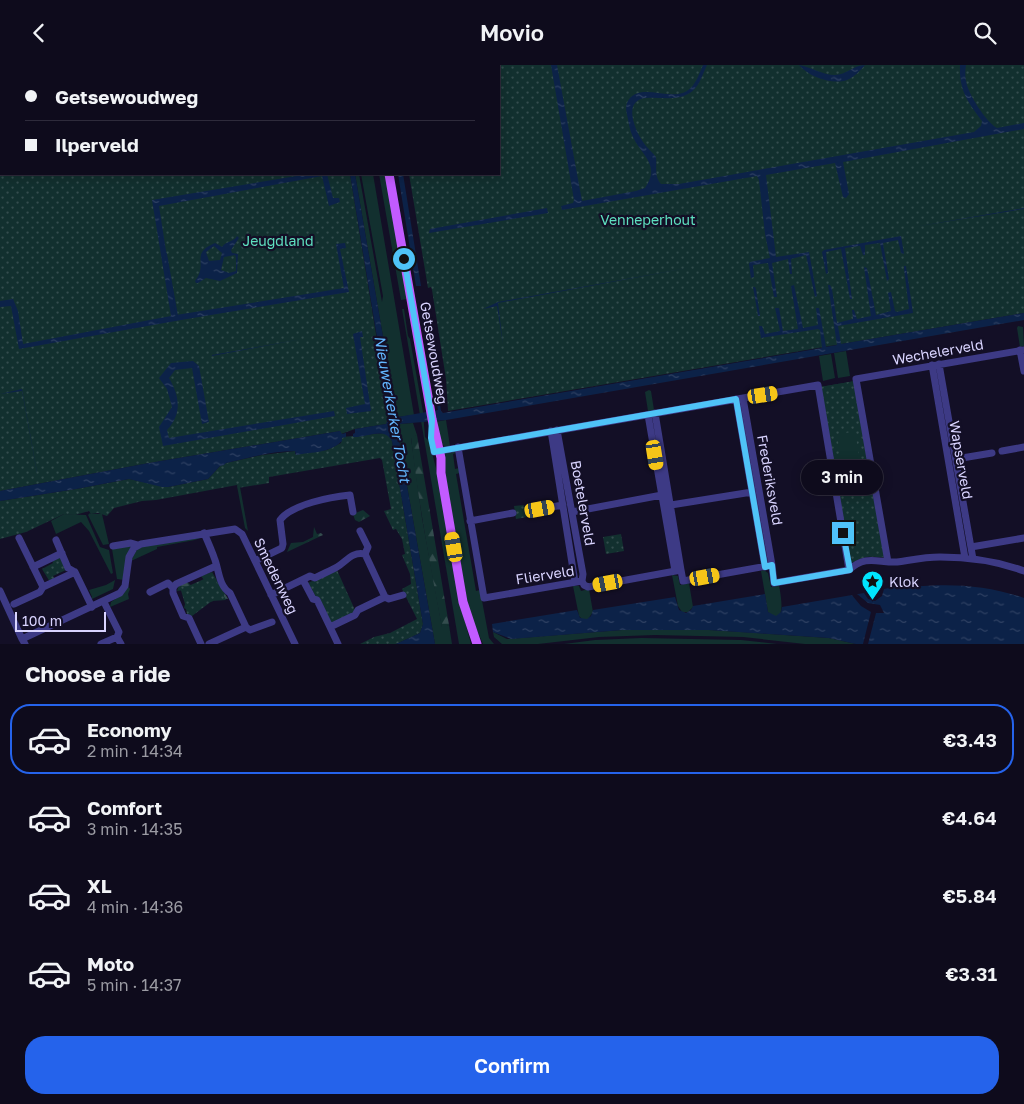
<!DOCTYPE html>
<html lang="en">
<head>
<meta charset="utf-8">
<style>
  :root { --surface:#0e0b1c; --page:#171425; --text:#f1f3f6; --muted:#9b9ba3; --line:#2e2b3b; --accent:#2563eb }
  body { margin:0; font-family:"Golos Text",sans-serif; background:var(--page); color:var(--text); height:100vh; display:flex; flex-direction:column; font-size:19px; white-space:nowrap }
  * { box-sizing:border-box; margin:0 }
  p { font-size:16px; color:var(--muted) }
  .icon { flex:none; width:28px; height:28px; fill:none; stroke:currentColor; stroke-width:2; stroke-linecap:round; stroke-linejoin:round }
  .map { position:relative; height:579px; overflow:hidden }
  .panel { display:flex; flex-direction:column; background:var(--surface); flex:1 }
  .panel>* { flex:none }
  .hud { position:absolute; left:0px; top:0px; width:500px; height:110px; box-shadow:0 2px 12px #0003,0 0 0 1px var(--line); display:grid; align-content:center; height:110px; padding:0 25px; background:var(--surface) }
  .scale { position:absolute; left:15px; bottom:12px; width:91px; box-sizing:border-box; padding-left:5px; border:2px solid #d9d4ff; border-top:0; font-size:14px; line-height:18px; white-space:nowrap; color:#d9d4ff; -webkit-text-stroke:4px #130f26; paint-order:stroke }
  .end { position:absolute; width:22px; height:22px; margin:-11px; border:6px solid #4fc3f7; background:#111; box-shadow:0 0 0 2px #111 }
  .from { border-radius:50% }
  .bubble { position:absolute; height:35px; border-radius:18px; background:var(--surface); box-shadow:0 2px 12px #0003,0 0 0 1px var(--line); font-size:16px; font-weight:600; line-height:35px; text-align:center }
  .car { position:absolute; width:15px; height:30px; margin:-15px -8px; border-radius:6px; box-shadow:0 0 4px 1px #0007; background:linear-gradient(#f5c518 24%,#345 0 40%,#f5c518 0 76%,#345 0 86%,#f5c518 0) }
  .hud b { display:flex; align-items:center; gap:18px; height:48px; font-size:19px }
  .hud b+b { border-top:1px solid var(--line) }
  .hud i { width:12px; height:12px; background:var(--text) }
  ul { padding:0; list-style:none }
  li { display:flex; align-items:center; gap:15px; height:70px; margin:0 10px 8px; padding:0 15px; border:2px solid transparent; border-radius:20px }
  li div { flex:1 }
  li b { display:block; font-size:19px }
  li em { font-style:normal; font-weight:600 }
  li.current { border-color:var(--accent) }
  li>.icon { width:45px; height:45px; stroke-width:1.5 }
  h2 { padding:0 25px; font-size:22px; line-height:60px }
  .action { display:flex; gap:10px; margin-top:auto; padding:10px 25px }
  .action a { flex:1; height:58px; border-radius:20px; background:var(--accent); color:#fff; font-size:20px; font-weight:600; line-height:58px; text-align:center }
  header { display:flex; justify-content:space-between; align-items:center; height:65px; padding:0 25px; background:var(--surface); font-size:22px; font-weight:600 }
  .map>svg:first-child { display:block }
</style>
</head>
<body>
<header><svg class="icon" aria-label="back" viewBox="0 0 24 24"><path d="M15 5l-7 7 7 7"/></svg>Movio<svg class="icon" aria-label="search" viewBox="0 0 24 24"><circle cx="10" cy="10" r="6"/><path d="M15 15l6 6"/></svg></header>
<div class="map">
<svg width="1024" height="579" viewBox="0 0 1024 579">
  <defs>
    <pattern id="forest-firs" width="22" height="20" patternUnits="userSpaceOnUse" patternTransform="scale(1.25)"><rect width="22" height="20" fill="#12302f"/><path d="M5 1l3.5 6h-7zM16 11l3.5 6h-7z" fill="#344d4e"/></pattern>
    <pattern id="park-dots" width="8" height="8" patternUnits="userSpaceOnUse" patternTransform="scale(1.25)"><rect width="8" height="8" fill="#12302f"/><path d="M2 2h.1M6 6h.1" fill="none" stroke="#344d4e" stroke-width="1.8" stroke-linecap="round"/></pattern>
    <pattern id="water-ripples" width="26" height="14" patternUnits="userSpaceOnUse" patternTransform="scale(1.25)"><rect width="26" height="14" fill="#0c2248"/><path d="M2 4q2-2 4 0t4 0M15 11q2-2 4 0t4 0" fill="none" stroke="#2f4163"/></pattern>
  </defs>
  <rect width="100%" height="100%" fill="#130f26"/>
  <path fill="#12302f" d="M355 109H359L382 237 383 231 361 109H373L414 350H412L398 352 396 347Z
    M379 109H386L407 234 401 235Z
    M402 244H404L408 271 410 274 423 347 425 372 429 376 437 407 461 541 471 579H459Z
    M1018 261 1023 262 1024 281 1020 282 1017 263Z
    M846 286 850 311 838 313 834 288Z
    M831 289 835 313 823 316 819 291Z
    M855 316 871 405 844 409 820 322Z
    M649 325 651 326 654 345 648 346 645 327Z
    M446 355 450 381 445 382 441 378 435 357Z
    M413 358 417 370 411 373 422 453 442 562 449 560 452 579H435L397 364 399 359Z
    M454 386 456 388 453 389 455 404 459 403 460 408 456 409 476 526 480 525 489 573 494 579H483L469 547 446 414 444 389Z
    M237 421 240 422 248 466 245 463Z
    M90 448 91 449H102L109 479 103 480 88 450Z
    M64 449 86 450 100 482 109 485 113 508 111 509 89 466 81 457 56 469 51 456Z
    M200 472V473L195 475 157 482V484L131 496 136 486 141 482Z
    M131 481 124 515 117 514 112 484Z
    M764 505 768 508 771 522 779 521C781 529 787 564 768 547L761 506Z
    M672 510 678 511 680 520 689 518 693 542 688 547H682L678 541Z
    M115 515 113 524 92 534H89L92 532 89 525 106 520Z
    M128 521 130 524 128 529 129 534 110 542 111 537 123 529Z
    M573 521H579L581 526 589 524 593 547 588 554H582L579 551Z
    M622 565H709L741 567 829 573 856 579H805L743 572 655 570 599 572 538 579H502L494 572 493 567 507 574Z
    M642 573 741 575 777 579H564L595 575Z"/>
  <path fill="url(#forest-firs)" d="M417 370 449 560 442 563C430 499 418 436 411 372Z
    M363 445 370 451 359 457 355 455 353 449Z
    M314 462 317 469 321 468 323 470 287 487 291 478 303 477 313 472Z
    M212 507 228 534H214L212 537 198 523 177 526 179 520 187 517 192 521 204 515 201 511Z"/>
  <path fill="url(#park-dots)" fill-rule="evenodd" d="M0 0H331V1H1V109H350L389 349 386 359 355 364 341 369 340 366 149 398 0 426Z
    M416 0H1024V248L448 346 446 314 432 225 431 222 428 223 409 109H499V1H415Z
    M855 316 886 492C879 493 874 491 867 492 861 493 857 497 850 498L820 322ZM855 366 861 403 843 406 837 370Z
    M385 368 389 370 392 376 423 559 420 568 396 579H360L374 572 390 568 417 554 402 524 411 519 410 509 402 490 405 489 402 474 396 464 393 465 384 446 391 444 382 395 380 393 269 412V418L238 423 237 420 156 435 142 436 114 443 107 451 98 448 91 449 89 446 75 450 64 449 26 467 0 474V436L76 424 129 414 168 422 208 414 220 401 226 398 262 390 295 386V389L327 385 341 378 342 372Z
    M524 440 527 452 516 454 514 441Z
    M621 469 624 486 606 489 603 472Z
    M59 492 62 493 66 505 53 511 55 514 50 517 42 504 53 498 52 495Z
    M337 505 355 545V547L333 558 331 557 318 532H316L308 518Z
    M213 510 226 535 212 536 192 551 187 549 186 544 184 543 185 539 180 522 183 521 184 523Z"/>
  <path fill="url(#water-ripples)" fill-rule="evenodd" d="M551 0H557L582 136 636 126 645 123C661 100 642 91 633 72 630 66 629 60 628 54 627 49 625 43 627 38 637 15 670 37 687 26 696 20 699 9 703 0H707C702 10 699 24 688 29 675 36 660 32 646 33 622 35 635 65 643 77 646 82 652 87 656 92 657 101 654 112 661 119H679L974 67 981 61 982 56C967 36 959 25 960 0H966C965 5 965 11 966 16 968 29 986 57 997 63L1024 58V64L843 97 849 129 846 133 843 132 835 98 766 110 776 192 809 187 817 231 815 232 806 190 791 194 792 209H790L788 194 772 198 777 232H774L768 198 753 200 754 212 751 213 749 199 750 197 770 193 765 169 759 115 757 111 562 145 561 141 573 138 574 135Z
    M799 0C811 2 822 10 835 10 846 10 854 0 865 0 860 6 854 12 847 15 832 20 809 12 799 0Z
    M309 109H327L333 133H339L340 137 329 141 322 111 159 141 176 250 344 223 336 179 345 178 346 183 340 184 349 227 181 255 19 284 11 241 0 242V236L13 234 18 246 23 279 171 251 152 135Z
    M350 109H355L396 347 398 352 438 345 421 247 425 246 441 346 443 348 822 283 820 265 818 264 761 273 759 261H762L765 269 780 266 775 243H779L783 266 798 264 791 221 794 220 803 263 818 260 816 243H819L826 282 837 280 828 220H830L832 224 837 258 853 254 852 245H854L857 254 871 251 864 202 867 203 876 250 891 246 888 228 891 227 895 246 897 247 909 244 904 204V201H906L913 248 838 261 841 279 1024 248V255L446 355 399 359 397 364 435 579H396L420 568 423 559 392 376C384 361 366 373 353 372V369L355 368V364L386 359 390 351Z
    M398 109H403L421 221H416Z
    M547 143 548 148 429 168 430 164Z
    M1024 143V144L914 162Z
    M237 171 239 173 231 185 232 188 238 189 237 208 220 216 206 213 198 218H196L195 216C209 198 189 189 215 178L222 182C226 176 234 177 237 171ZM214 181 222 188 220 195 209 196 206 187ZM235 190 236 193V206L229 208 221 205 224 192Z
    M901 171 904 189 901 188 898 175 883 178 889 214 887 216 880 178 865 180V190H863L860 181 845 183 852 234H850L841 184 826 187 828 208 826 209 822 187 824 185Z
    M693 202 498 238 503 280 497 241 483 244 498 237Z
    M753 222H755L756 224 760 251H758Z
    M362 266 363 272H360L371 346 347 349 346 343 365 339 353 269Z
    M302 274 212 291V290Z
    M193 296 199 301 209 357 202 359 192 303 175 305 169 313C179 330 183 348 167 365L169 373 334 346 335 351 163 381 159 362 172 342 167 324 159 313 171 298Z
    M22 324 37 407V408L22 326 0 329Z
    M340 366 342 369 346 368V372L342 373V376C330 388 312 387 296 390L295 386C272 386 249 393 226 398L224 400 220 401 208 414 168 422H162L129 414 76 424 0 436V426L149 398Z
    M910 519 911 522C949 518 988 520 1024 533V579H856L829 573 709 565H622L511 574 493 567 492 559 577 545 580 553 587 554 591 551 593 545 675 532 679 545 686 548 691 545 693 541 765 529 768 547 776 551 781 547 782 542 864 528 868 534 875 536 882 531 884 524Z"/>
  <path fill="#130f26" d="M851 529H857L868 538 880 540 884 548H876L868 579H863L871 547 861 541Z"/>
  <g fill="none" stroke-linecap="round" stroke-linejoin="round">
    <path stroke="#0c2248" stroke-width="2" d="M166 189 177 251"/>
    <path stroke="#3d3a85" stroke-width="7" d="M1020 285 1024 306
      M939 299 973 494
      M932 300 965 493
      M743 333 772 500
      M736 334 765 502
      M655 348 681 505
      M648 350 675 506
      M557 365 583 509 582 516
      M551 366 575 517
      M458 382 484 533 582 516 584 520 588 522 681 505 683 516 772 500 774 518 849 505C866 489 878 498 897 497 911 495 925 492 940 492 968 492 997 496 1024 506
      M1002 386 1024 382
      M434 387 818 320 849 505
      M956 394 992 388
      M671 440 752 427
      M528 446 563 440
      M572 447 662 430
      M470 456 513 448
      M204 468C208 477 212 486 215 495 219 506 219 521 230 528L246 562
      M19 473 43 522
      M56 475 68 503 75 507 92 542
      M113 481 131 478 138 480
      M971 482 1024 473
      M255 496 282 483 283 479 280 455C292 439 331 432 350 430L353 447
      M888 497 856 314 1024 285
      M33 502 62 488
      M303 515 313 534 317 535 330 562 355 550 358 545 385 532 365 489 368 482 360 466
      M0 526 22 574
      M150 527 168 518 173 523
      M271 530 310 511 315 513C322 509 330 506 337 502 346 497 352 486 365 489
      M385 532 389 534 403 530
      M14 539 40 527 43 522 75 507
      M330 562 338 579
      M117 572 121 579
      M25 579 22 574 120 528 125 521 129 492 134 483 141 479 235 464 242 469 295 579
      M101 579 117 572 119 567 104 537
      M201 579 189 553 183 551 173 528V523L176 519 216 501
      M209 579 246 562 250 565 272 557"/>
    <path stroke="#c25bff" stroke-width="9" d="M391 1V0
      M389 109 432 354 441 393V408L463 537 477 579"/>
  </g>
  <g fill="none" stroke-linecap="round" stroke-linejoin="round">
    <path stroke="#4fc3f7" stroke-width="6" d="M404 194 432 354 431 373 434 387 736 334 765 502 772 500 774 518 850 505 843 468"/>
  </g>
  <defs>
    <symbol id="sight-pin" viewBox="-11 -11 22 30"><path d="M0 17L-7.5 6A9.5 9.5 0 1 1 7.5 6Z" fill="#00e5ff" stroke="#130f26"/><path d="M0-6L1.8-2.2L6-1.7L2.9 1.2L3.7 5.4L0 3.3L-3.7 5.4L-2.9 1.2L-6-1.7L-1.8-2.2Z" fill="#111"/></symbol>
  </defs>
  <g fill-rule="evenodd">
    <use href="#sight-pin" x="860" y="504" width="25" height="34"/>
  </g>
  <g text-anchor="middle" stroke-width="4.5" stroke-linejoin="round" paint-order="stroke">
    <g font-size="14" fill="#5fe0c0" stroke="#130f26">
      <text x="648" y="160">Venneperhout</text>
      <text x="278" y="181">Jeugdland</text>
    </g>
    <g font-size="14" fill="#d9d4ff" stroke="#130f26">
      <text transform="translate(938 287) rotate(-10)" y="5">Wechelerveld</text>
      <text transform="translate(434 288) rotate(80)" y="5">Getsewoudweg</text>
      <text transform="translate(961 395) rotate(80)" y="5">Wapserveld</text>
      <text transform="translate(770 415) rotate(80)" y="5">Frederiksveld</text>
      <text transform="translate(583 438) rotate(80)" y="5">Boetelerveld</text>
      <text transform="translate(545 510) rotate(-9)" y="5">Flierveld</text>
      <text transform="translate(276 511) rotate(64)" y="5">Smedenweg</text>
    </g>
    <g font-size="14" fill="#d9d4ff" stroke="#130f26" text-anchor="start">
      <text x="889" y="522">Klok</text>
    </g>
    <g font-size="15" font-style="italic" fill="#62b6ff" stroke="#130f26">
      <text transform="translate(392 344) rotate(80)" y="5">Nieuwerkerker Tocht</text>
    </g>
  </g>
</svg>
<div class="scale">100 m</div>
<i class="end from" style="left:404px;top:194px"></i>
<i class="end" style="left:843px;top:468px"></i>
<div class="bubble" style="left:801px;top:395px;width:82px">3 min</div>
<i class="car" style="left:763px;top:330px;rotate:81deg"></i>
<i class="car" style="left:655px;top:390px;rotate:171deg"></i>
<i class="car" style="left:540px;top:444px;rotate:80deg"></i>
<i class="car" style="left:454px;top:482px;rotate:350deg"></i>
<i class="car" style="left:705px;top:512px;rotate:80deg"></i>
<i class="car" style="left:608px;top:518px;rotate:259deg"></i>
<div class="hud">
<b><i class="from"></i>Getsewoudweg</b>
<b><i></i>Ilperveld</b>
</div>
</div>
<section class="panel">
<h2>Choose a ride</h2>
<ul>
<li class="current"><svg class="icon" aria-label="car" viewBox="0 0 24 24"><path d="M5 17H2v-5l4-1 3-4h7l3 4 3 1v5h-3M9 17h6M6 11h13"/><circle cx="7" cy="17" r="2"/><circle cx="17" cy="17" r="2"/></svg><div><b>Economy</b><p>2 min · 14:34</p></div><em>€3.43</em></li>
<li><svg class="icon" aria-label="car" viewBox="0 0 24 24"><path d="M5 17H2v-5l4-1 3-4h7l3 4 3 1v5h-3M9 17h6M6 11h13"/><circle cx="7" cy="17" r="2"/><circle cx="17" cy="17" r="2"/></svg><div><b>Comfort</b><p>3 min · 14:35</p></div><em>€4.64</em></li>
<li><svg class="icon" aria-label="car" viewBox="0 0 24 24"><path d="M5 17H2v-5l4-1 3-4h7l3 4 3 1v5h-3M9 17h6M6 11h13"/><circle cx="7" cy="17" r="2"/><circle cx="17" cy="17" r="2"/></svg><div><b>XL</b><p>4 min · 14:36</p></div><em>€5.84</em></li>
<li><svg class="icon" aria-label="car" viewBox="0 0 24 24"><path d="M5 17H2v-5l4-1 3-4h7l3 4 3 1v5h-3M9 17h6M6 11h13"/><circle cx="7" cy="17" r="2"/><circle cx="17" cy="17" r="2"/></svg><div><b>Moto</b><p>5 min · 14:37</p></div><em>€3.31</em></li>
</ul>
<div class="action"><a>Confirm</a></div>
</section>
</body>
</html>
